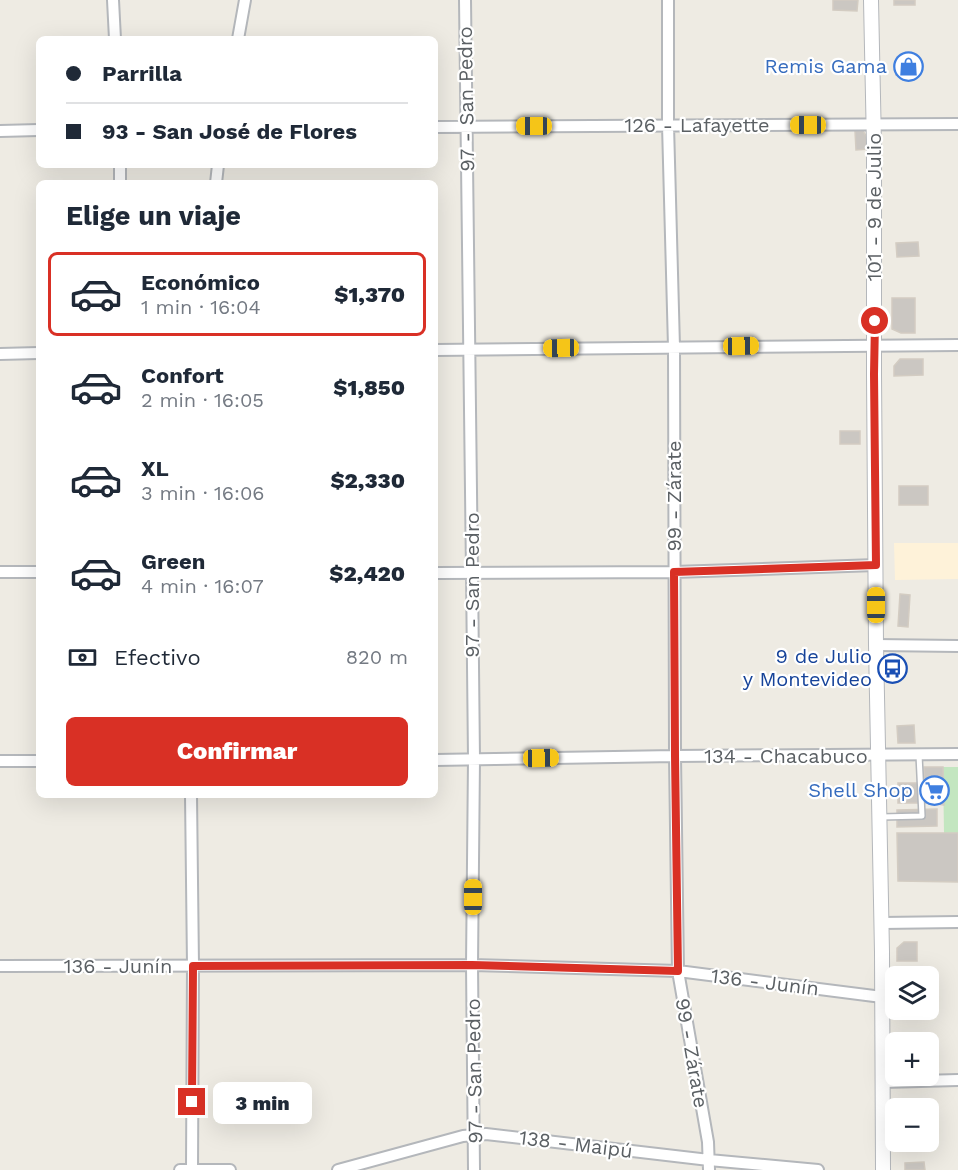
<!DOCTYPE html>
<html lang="es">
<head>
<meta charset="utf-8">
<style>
  :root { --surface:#fff; --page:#f2f2f3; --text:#1f2937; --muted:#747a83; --line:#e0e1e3; --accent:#d93025 }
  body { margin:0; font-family:"Work Sans",sans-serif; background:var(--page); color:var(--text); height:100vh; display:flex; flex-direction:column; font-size:22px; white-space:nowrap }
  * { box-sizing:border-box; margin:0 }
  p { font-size:20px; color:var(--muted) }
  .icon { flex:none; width:33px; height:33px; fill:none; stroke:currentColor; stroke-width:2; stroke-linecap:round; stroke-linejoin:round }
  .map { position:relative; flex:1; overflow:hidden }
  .sheet { position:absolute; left:36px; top:180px; width:402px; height:618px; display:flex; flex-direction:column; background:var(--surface); border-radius:9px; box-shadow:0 6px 24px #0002 }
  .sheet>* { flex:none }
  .banner { position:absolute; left:36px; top:36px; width:402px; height:132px; border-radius:9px; box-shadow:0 6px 24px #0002; display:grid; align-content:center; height:132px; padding:0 30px; background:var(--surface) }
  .controls { position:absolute; left:885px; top:966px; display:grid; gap:12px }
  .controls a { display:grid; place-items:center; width:54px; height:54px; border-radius:9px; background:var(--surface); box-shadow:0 6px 24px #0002; font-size:30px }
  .end { position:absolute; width:27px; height:27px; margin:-14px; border:8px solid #d93025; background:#fff; box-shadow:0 0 0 3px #fff }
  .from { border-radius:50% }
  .bubble { position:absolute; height:42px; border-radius:9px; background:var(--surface); box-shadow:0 6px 24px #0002; font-size:20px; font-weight:800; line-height:42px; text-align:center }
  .car { position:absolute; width:18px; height:36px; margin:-18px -9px; border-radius:8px; box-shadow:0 0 4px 2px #0007; background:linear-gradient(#f5c518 24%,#345 0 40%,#f5c518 0 76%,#345 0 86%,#f5c518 0) }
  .banner b { display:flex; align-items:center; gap:21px; height:57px; font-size:22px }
  .banner b+b { border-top:2px solid var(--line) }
  .banner i { width:15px; height:15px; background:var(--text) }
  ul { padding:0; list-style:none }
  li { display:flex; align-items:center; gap:18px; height:84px; margin:0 12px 9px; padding:0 18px; border:3px solid transparent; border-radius:9px }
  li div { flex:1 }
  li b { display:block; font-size:22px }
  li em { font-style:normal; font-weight:800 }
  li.current { border-color:var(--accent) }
  li>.icon { width:54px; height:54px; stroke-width:1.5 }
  h2 { padding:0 30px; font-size:27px; line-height:72px }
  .pay { display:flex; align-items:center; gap:15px; height:66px; padding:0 30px; font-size:22px }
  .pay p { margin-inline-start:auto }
  .action { display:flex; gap:12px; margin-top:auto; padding:12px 30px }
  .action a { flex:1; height:69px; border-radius:9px; background:var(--accent); color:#fff; font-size:24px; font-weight:800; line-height:69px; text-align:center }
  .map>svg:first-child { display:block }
</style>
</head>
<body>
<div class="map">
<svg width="958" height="1170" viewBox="0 0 958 1170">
  <rect width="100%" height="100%" fill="#eeebe3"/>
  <path fill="#fef2d9" d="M894 543H958V579L895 580Z"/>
  <path fill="#c3e6c0" d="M943 767H958V833H944Z"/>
  <path fill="#cbc7c2" stroke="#d3ccc2" stroke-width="1.5" d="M833 0H858L857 11 833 10Z
    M894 0H915V5H894Z
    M897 57 919 58 918 75H896Z
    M855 131H863L868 139 869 149 856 150Z
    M918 242 919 256 897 257 896 243Z
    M892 298H915V333H901L892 329Z
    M900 359H923V375L894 376V366Z
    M840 431H860V444H840Z
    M899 486H928V505H899Z
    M900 594 910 595 908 627 898 626Z
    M914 725 915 743H898L897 726Z
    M924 767H943L944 805 938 804V796L924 797Z
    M898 783H929L928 803H898Z
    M937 809V826L897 827V810Z
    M897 833H958V882L898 881Z
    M904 942H917V961H897V948Z
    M924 1162 925 1170H905V1163Z"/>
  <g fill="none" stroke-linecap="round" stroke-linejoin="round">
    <defs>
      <path id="service" d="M881 817 922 816 919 755"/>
      <path id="minor" d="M113 0 115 39
        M465 0 472 573 474 759 472 965 474 1170
        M668 0V125L674 347 675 756 678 971 708 1142 709 1170
        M238 39 245 0
        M435 127 958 124
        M0 131 39 130
        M120 165V183
        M216 183 218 165
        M435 350 958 345
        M0 354 39 353
        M0 572H39
        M435 573 674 572 876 565
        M876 645 958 646
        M435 760 675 756 958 754
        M0 761H39
        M191 795 193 966 192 1170
        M882 923 958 922
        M0 966 472 965 678 971 882 997
        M883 1082 958 1080
        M180 1170H230
        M338 1170 463 1136 486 1134 709 1160 818 1170"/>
      <path id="tertiary" d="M871 0 874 145V374L876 645 882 952 883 1170"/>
    </defs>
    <use href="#service" stroke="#b4b7bb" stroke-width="8"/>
    <use href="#minor" stroke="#b4b7bb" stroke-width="14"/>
    <use href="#tertiary" stroke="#b4b7bb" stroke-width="16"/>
    <use href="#service" stroke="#fff" stroke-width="5"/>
    <use href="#minor" stroke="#fff" stroke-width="10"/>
    <use href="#tertiary" stroke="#fff" stroke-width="14"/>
  </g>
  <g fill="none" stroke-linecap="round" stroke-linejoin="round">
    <path stroke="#d93025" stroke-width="8" d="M192 1102 193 966 472 965 678 971 675 756 674 572 876 565 874 374 875 321"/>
  </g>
  <defs>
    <symbol id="shop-ring" viewBox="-11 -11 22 22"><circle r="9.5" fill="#fff" stroke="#3f7fe0" stroke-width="1.5"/><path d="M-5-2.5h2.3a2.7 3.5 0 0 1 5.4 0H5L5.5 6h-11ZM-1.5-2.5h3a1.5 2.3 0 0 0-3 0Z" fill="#3f7fe0"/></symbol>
    <symbol id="bus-ring" viewBox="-11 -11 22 22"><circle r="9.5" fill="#fff" stroke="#1a4fb4" stroke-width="1.5"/><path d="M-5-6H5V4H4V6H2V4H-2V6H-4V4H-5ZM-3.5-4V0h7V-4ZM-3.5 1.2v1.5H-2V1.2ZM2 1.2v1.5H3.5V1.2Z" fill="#1a4fb4"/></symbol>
    <symbol id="supermarket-ring" viewBox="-11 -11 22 22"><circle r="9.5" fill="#fff" stroke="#3f7fe0" stroke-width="1.5"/><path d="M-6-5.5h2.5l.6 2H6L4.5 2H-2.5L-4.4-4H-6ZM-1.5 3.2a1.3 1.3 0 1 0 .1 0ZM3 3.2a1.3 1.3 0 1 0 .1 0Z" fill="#3f7fe0"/></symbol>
  </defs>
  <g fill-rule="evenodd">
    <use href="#shop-ring" x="892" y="50" width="33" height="33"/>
    <use href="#bus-ring" x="876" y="652" width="33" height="33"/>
    <use href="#supermarket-ring" x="918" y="774" width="33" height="33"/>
  </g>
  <g text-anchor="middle" stroke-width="4.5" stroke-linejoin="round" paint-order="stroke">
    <g font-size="20" fill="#366cbe" stroke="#fff" text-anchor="end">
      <text x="887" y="73">Remis Gama</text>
      <text x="913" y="797">Shell Shop</text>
    </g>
    <g font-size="20" fill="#5b6064" stroke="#fff">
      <text transform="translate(466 99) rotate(-91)" y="7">97 - San Pedro</text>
      <text x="697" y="132">126 - Lafayette</text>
      <text transform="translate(874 207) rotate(-90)" y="7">101 - 9 de Julio</text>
      <text transform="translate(674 496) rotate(-90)" y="7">99 - Zárate</text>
      <text transform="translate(472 585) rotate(-90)" y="7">97 - San Pedro</text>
      <text x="786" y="763">134 - Chacabuco</text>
      <text x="118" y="973">136 - Junín</text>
      <text transform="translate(765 982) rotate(7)" y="7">136 - Junín</text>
      <text transform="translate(692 1053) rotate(80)" y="7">99 - Zárate</text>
      <text transform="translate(474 1071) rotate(-91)" y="7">97 - San Pedro</text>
      <text transform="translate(576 1144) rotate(7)" y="7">138 - Maipú</text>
    </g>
    <g font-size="20" fill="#164399" stroke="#fff" text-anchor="end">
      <text x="872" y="663">9 de Julio<tspan x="872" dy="23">y Montevideo</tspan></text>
    </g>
  </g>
</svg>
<div class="controls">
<a><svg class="icon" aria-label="layers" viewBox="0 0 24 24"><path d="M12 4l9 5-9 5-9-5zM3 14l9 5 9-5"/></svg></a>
<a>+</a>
<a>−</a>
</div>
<i class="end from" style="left:875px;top:321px"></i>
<i class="end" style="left:192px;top:1102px"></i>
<div class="bubble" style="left:213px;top:1082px;width:99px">3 min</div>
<i class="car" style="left:808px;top:125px;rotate:270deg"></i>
<i class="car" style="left:534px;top:126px;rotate:270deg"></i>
<i class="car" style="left:741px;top:346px;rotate:89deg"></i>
<i class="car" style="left:561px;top:348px;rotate:269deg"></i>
<i class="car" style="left:876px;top:605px;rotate:0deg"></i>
<i class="car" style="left:541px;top:758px;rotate:89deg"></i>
<i class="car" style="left:473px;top:897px;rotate:0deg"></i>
<div class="banner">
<b><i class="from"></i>Parrilla</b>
<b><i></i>93 - San José de Flores</b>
</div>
<section class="sheet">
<h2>Elige un viaje</h2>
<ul>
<li class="current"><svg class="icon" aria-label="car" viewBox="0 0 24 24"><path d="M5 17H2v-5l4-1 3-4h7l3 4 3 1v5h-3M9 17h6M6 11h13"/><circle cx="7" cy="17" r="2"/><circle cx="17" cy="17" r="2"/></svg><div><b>Económico</b><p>1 min · 16:04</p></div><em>$1,370</em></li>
<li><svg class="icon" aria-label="car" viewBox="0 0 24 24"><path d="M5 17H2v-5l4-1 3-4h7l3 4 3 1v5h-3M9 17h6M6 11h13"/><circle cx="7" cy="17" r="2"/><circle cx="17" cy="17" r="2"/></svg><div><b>Confort</b><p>2 min · 16:05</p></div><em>$1,850</em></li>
<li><svg class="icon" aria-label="car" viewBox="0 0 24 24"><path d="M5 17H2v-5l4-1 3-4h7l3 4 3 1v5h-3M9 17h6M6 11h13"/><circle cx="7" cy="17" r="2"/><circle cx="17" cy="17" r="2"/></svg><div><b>XL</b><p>3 min · 16:06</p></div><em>$2,330</em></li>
<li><svg class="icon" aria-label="car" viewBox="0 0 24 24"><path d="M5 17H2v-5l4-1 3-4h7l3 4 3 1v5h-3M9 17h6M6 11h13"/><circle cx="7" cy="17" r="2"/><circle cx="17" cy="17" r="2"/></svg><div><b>Green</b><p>4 min · 16:07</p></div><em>$2,420</em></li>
</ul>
<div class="pay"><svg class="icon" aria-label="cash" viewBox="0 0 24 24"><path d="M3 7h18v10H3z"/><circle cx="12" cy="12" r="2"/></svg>Efectivo<p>820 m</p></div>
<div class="action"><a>Confirmar</a></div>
</section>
</div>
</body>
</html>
